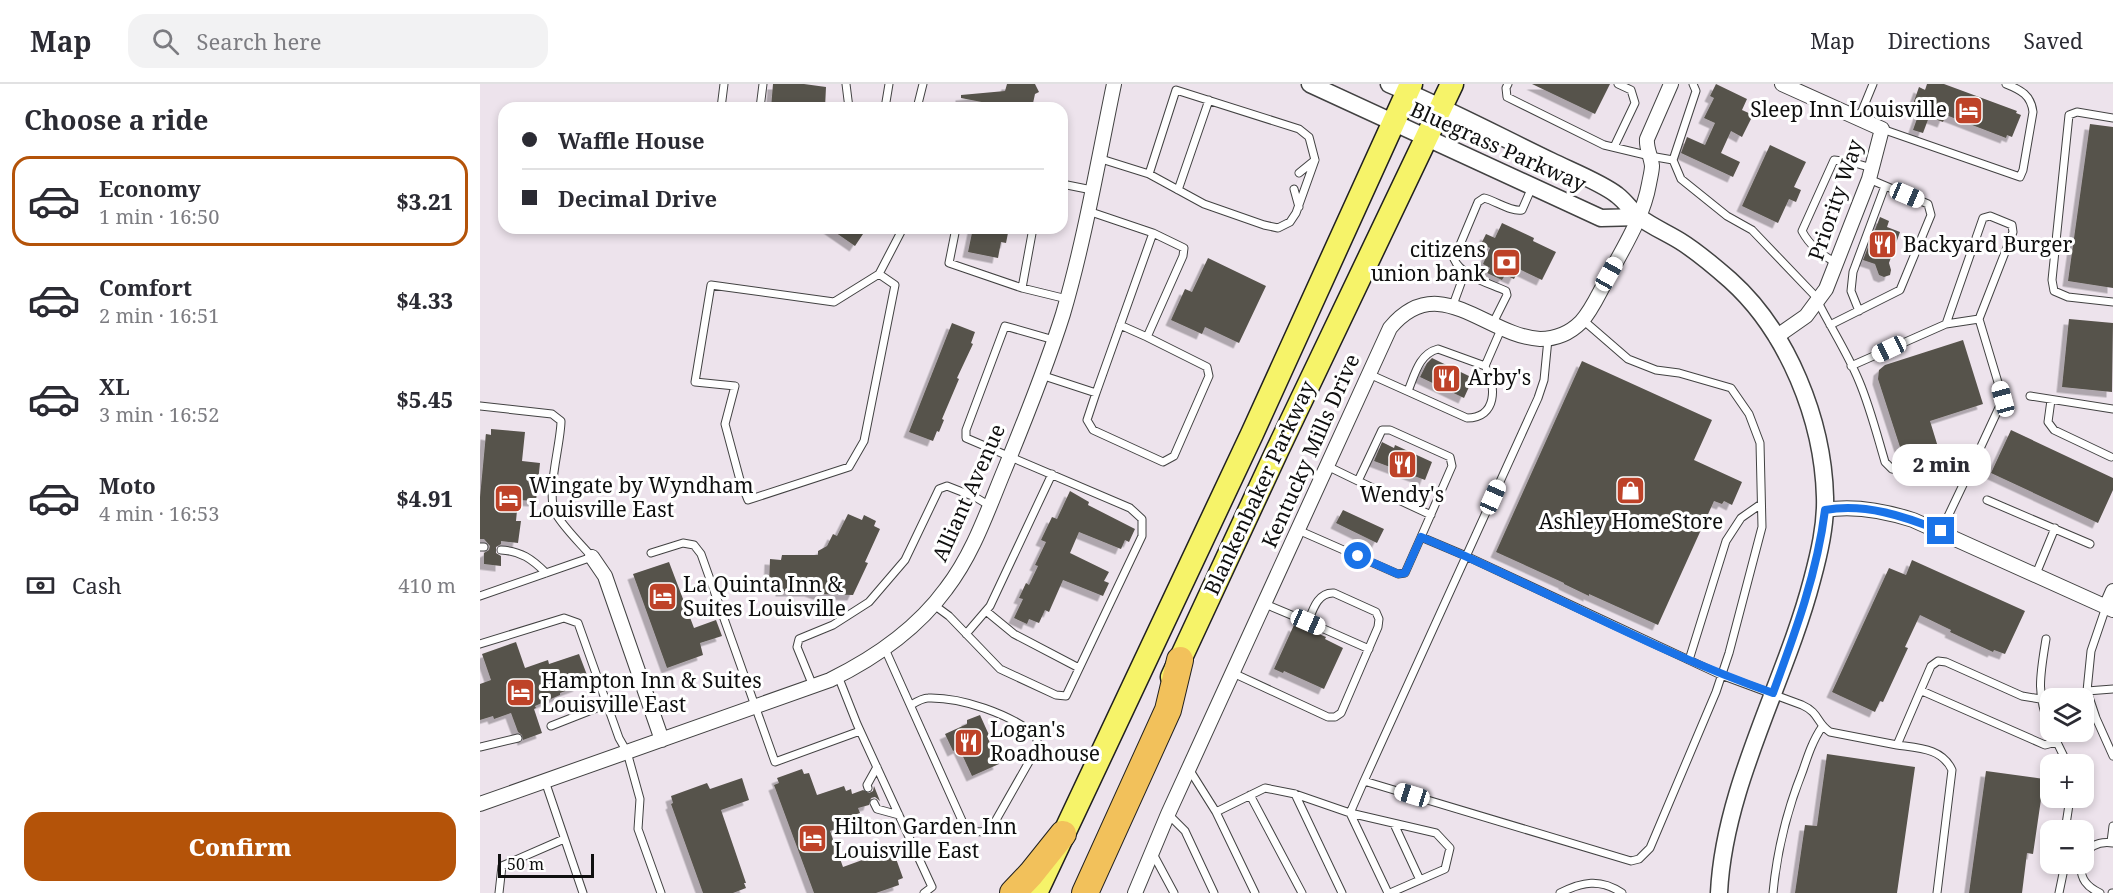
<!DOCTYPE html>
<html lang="en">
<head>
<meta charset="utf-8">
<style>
  :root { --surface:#fff; --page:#f2f2f3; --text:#2b2b33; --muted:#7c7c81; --line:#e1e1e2; --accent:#b45309 }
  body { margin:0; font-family:"Noto Serif",serif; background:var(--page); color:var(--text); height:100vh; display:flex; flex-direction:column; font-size:22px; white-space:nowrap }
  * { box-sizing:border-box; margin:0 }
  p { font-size:20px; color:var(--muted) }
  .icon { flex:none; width:33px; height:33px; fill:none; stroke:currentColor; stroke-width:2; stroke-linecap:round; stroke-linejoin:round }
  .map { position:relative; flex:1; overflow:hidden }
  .panel { display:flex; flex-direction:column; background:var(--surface); width:480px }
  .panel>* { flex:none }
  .hud { position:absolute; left:18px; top:18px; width:570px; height:132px; border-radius:18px; box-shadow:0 3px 9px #0003; display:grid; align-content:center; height:132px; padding:0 24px; background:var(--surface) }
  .tools { position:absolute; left:1560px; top:604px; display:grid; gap:12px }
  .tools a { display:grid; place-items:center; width:54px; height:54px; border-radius:12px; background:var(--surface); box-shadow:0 3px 9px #0003; font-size:30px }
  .scale { position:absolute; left:18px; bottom:15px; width:96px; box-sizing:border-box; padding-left:6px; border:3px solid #0f0f0f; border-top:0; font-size:16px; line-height:21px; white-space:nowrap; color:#0f0f0f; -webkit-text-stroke:4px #fff; paint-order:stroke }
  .end { position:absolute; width:27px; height:27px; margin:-14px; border:8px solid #1a73e8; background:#fff; box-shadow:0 0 0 3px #fff }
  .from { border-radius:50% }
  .bubble { position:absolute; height:42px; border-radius:18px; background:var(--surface); box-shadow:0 3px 9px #0003; font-size:20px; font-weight:800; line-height:42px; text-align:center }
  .car { position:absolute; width:18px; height:36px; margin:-18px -9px; border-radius:8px; box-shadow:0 0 4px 2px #0007; background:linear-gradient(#fff 24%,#345 0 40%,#fff 0 76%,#345 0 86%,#fff 0) }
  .hud b { display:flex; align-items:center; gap:21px; height:57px; font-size:22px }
  .hud b+b { border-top:2px solid var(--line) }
  .hud i { width:15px; height:15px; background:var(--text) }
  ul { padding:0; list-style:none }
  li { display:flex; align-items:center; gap:18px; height:90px; margin:0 12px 9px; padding:0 12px; border:3px solid transparent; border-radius:18px }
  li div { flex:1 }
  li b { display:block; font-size:22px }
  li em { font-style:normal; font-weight:800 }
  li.selected { border-color:var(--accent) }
  li>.icon { width:54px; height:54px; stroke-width:1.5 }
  h2 { padding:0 24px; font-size:27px; line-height:72px }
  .pay { display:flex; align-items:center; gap:15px; height:66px; padding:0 24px; font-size:22px }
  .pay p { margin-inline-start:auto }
  .button { display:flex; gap:12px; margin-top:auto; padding:12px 24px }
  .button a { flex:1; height:69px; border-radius:18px; background:var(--accent); color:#fff; font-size:24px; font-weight:800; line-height:69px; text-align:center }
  header { display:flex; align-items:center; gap:36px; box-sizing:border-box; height:84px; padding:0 30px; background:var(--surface); border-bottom:2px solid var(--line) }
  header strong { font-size:28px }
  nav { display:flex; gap:33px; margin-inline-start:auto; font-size:21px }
  .search { width:420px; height:54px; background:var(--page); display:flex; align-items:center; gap:15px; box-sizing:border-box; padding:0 21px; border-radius:18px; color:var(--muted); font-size:22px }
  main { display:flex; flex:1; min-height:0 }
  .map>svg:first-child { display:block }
</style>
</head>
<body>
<header>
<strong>Map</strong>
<div class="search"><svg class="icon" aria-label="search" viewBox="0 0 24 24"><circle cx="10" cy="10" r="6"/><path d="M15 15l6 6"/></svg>Search here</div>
<nav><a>Map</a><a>Directions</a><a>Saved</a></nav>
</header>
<main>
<section class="panel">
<h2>Choose a ride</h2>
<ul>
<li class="selected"><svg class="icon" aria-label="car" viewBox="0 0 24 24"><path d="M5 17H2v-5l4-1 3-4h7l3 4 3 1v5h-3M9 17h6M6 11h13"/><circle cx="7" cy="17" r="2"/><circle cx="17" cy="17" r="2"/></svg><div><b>Economy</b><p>1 min · 16:50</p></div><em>$3.21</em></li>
<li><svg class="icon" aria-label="car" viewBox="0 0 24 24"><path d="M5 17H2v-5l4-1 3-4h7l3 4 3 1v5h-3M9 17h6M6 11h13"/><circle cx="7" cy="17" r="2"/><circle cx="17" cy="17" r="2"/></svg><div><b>Comfort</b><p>2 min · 16:51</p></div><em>$4.33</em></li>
<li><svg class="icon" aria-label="car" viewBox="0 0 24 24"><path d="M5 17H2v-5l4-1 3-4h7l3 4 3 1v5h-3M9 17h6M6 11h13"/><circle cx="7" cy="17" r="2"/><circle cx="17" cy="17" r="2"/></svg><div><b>XL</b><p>3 min · 16:52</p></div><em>$5.45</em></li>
<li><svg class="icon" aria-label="car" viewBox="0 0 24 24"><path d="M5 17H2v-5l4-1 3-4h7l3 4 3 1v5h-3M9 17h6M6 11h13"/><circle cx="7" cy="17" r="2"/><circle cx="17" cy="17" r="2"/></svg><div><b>Moto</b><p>4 min · 16:53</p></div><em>$4.91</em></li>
</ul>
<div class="pay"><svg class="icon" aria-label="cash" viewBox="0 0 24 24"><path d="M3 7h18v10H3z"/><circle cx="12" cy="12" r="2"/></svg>Cash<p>410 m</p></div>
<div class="button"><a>Confirm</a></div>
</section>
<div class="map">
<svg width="1633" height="809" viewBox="0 0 1633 809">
  <defs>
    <filter id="shadow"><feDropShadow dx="-5.5" dy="5.5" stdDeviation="0" flood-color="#0004"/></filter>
  </defs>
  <rect width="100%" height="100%" fill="#fefff1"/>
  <path fill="#ede3ec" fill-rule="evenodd" d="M0 0H1633V809H0ZM24 24H582V144H24ZM1570 615H1604V648H1570ZM1570 681H1604V714H1570ZM1570 747H1604V780H1570Z"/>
  <path fill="#57534b" filter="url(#shadow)" d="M293 0H324L346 3 345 24H291Z
    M527 0H555L559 8 555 10 552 24H522V22L481 14V11L525 7Z
    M1052 0H1130L1115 30Z
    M1236 0 1267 15 1262 26 1273 31 1262 53 1251 47 1241 69 1260 78 1253 93 1201 69 1207 53 1225 61 1235 39 1224 34 1234 14 1230 12Z
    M1447 0H1464L1537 27 1536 29 1541 31 1532 53 1527 51 1526 54 1466 31 1463 38 1449 33 1443 49 1433 46 1440 26 1432 23 1439 3 1445 6Z
    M1610 40 1633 43V204L1588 197Z
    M1290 61 1326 78 1314 103 1321 106 1316 118 1309 115 1298 139 1262 122Z
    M1400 133 1409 137 1407 143 1420 148 1409 179 1411 186 1410 191 1404 193 1399 191 1395 180 1383 176Z
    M1022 139 1054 154 1053 157 1076 168 1062 196 1039 185 1034 195 1025 191 1022 196 1007 189 1010 184 1003 180 1010 164 1001 160 1006 150 1015 154Z
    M349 144H387L375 162Z
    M493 144H529L526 159 521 158 518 174 488 168Z
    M728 174 786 202 759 259 725 243 722 250 691 236 705 205 712 208Z
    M1589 235 1633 239 1632 308 1582 303Z
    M472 239 495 248 491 259 493 260 477 294 479 295 462 335 464 336 459 348 457 347 453 357 429 348Z
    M1483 256 1503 320 1450 337 1458 363 1434 370 1426 369 1420 363 1398 295 1399 286 1405 281Z
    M952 274 993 294 984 314 940 293 947 279Z
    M1102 277 1232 336 1214 376 1262 398 1252 421 1244 417 1242 420 1234 417 1178 541 1109 510V512L1084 500V499L1016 468Z
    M11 345 45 348 42 377 60 379 56 417 38 416 36 437H41L38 459 21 457V460L16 463V469L21 472V482L4 480V469L9 466 10 462 4 455H0V413L6 350 11 351Z
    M1531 346 1633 394V406L1618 439 1511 389Z
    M902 358 914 364 915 361 952 378 945 396 894 377Z
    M590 407 609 418 608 421 655 445 649 458 645 456 641 465 599 448 590 469 629 488 624 497 629 499 623 512 583 496 569 528 565 526 559 539 549 535 547 540 534 534 543 515 539 514 546 499 549 501 558 482 555 481 566 458 561 456 572 433 577 435Z
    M863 426 904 445 897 459 856 439Z
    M368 430 382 436 384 431 396 437 394 442 400 445 385 478 388 479 373 511 338 510 330 507H301V500H289L290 475 301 476 302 471H338V467L347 462 353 450 357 452Z
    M1432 476 1545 527 1525 570 1514 566 1513 568 1470 548 1471 546 1440 531 1425 563 1428 564 1403 618 1400 617 1395 628 1352 608 1409 484 1426 491Z
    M189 478 214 544 236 536 242 552 220 559 223 571 187 584 153 490Z
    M814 541 836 551 837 549 846 553 845 555 863 564 844 605 804 587 803 589 794 585Z
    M36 558 45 584 68 576 69 580 99 570 107 591 100 594 102 599 98 600 99 602 80 609V611L55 622 56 624 54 625 62 649 43 656 42 651 38 648 31 629 14 635 13 632 0 636V600L11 596 2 570Z
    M500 631 509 651 507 652 519 680 492 692 479 664 473 667 465 650 487 640V636Z
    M1347 670 1435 683 1417 809H1315L1325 741 1337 742Z
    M322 685 324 690 329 689 337 711 364 702 366 707 371 705 372 710 383 706 389 709 393 707 394 702 400 717 395 713 391 714 389 721 378 724 380 729 374 731 377 737 350 747 363 783 407 767 409 771 414 769 423 794 418 796 419 801 396 809H334L294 701 299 699 297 694Z
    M1506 687 1564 695 1553 770 1547 769 1542 809H1489Z
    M262 694 269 716 241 726 266 799H264L266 804 253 809H223L191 720 193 719 191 712 227 699 230 705Z"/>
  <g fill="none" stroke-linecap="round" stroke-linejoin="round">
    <defs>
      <path id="service" d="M366 0 369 24
        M1028 0 1026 4 1027 13 1124 61 1170 72 1193 76
        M1213 0 1216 7 1193 76 1201 95 1247 132 1272 146 1339 216
        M241 24 244 0
        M280 24 283 0
        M405 24 409 0
        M437 24 443 0
        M1379 34 1393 0
        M1633 34 1597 28 1589 31 1572 196 1574 207 1588 213 1633 218
        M1402 45 1540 93 1543 86 1553 28C1551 11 1541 6 1526 0
        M1134 63 1155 19 1151 6 1138 0
        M618 74 669 90 724 120 784 141 798 144 810 138 816 129 835 76 829 53 819 45 696 6 669 90
        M819 89 835 76
        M582 100 612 106
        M814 105 819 123
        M698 106 729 16
        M608 127 673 149
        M476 144 469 179 542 204 587 215
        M1356 179C1341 170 1330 162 1322 147L1354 76 1371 78 1392 84
        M399 190 415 201 384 357 369 383 268 416 260 396 245 340 255 302 215 298 231 201 354 218 399 190 423 144
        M542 204 553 144
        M1338 218C1351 244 1368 270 1379 297 1390 323 1397 351 1405 378L1412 385 1452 391 1491 384 1523 315 1499 235 1533 148 1532 141 1510 132 1503 134 1466 240 1371 282
        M973 221 985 188
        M1379 227 1371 207 1373 188 1405 102
        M1013 239 1027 211 1026 207C1009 199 981 192 974 175L998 118 1004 114C1016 117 1031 128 1042 126L1052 103
        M1466 240 1499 235
        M640 241 667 253
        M1350 241 1420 206 1451 131 1448 120 1389 95
        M1068 255 1064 296 1058 314 884 697 1151 777 1159 775 1170 764 1236 608 1249 569 1282 443 1280 359 1269 330 1251 304 1199 289 1176 286 1148 275 1103 236
        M1005 282 1022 243
        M889 290 987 334C1017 334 1017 302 1005 282L958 265C939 270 935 290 928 307
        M561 291 616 309 673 149 704 164 703 172 667 253 727 283 729 292 694 372 683 378 613 346 607 336 616 309
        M1550 312 1633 325
        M1571 316 1568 338 1574 346 1631 373
        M0 322 72 330 81 337C81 360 65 411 76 430 85 445 100 459 112 473L0 512
        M847 382 878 397 902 346H910L970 373 972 382 941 453
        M878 397 951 431
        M1507 416 1610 460
        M818 446 918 490 925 489 941 453 986 472 1241 591 1322 621C1340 629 1336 639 1350 648L1417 661 1451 582 1458 577 1466 578 1542 612 1560 615 1607 607 1611 567 1626 523
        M1461 447 1491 384
        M0 463H4
        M21 466C41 467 52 475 66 489
        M171 469 203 459 214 461 221 470 295 678 380 647
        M1556 490 1575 444
        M785 520 828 538
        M454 521 469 532 520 585 576 611 586 612 662 452V435L650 424 486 354V346L525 242 574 256
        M506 527 534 550 599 584
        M486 550 510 522 572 390
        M1566 555C1560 592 1556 609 1570 644
        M0 560 84 534 98 539 139 654 147 668 160 715 158 745 181 809
        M405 565 484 741C494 748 502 751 512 743L558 662 556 651C529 630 482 613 448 614 443 614 436 618 431 621
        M1209 576 1246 457 1261 434 1281 420
        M753 589 848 633H855L861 629 898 543 899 535 896 528 854 509C838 508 833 525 828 538L889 565
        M358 592 377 640 452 803 444 809
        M333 602 317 563 319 555 353 541 389 518 425 476 459 405 467 402 495 413 510 422
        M1633 605 1607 607 1616 634 1633 672
        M1442 607 1565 661 1576 658
        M71 642 127 620
        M1572 648 1588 681
        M1417 661C1438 664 1462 664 1472 686L1457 809
        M0 663 38 654
        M709 685 736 728 785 704 815 710 870 729 908 809
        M65 697 103 809
        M884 697 870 729 956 749 970 764 965 785 910 809
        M388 704 387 701 397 683
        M815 710 862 809
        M770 711 822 809
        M394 719 397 725 419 731
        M736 728 775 809
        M688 730 705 747 734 809
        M914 740 940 796
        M1585 747 1590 714
        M1631 758 1633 742
        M672 768 694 809
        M1604 772C1610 761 1620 757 1633 759
        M1601 780C1600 795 1607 803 1620 809
        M19 809 22 782 84 755
        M1080 809C1102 798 1120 794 1142 809
        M1293 809C1297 766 1307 726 1323 686 1328 671 1333 656 1342 643
        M1579 809 1585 780
        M1632 809H1633"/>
      <path id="minor" d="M1296 253 1326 232 1346 205 1389 95 1402 45 1302 0
        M1345 426C1374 421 1405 427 1433 436L1633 526
        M112 473 125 492 182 656
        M1626 523 1633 507
        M0 720 350 596C395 574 436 546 466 505 493 470 507 428 524 387 545 336 566 284 583 230 605 155 618 77 634 0
        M655 809 688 730 910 244C959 185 1006 252 1060 255 1075 255 1090 249 1101 238 1112 226 1119 209 1127 195 1143 164 1163 134 1169 100 1170 94 1172 87 1172 82 1171 72 1166 64 1167 55L1191 0"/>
      <path id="tertiary" d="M830 0 1121 134 1160 133
        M909 0C964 23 1017 51 1071 77 1089 86 1122 99 1137 111 1145 117 1151 126 1159 133 1171 142 1187 149 1200 157 1218 168 1234 182 1250 196 1308 248 1343 336 1345 413 1346 441 1339 470 1332 496 1305 599 1244 702 1239 809"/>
      <path id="primary" d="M692 593 797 367 972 0
        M556 809 772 350 931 0"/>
      <path id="motorway" d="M533 809 551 790 583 750
        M605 809 688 626 700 576"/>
    </defs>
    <use href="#service" stroke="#424242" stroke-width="9"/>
    <use href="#minor" stroke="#424242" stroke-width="16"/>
    <use href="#tertiary" stroke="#424242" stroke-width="19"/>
    <use href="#primary" stroke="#202020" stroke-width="25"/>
    <use href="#motorway" stroke="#202020" stroke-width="28"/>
    <use href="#service" stroke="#fff" stroke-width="7"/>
    <use href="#minor" stroke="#fff" stroke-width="14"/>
    <use href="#tertiary" stroke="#fff" stroke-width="16"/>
    <use href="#primary" stroke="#f6f369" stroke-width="22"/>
    <use href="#motorway" stroke="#f2c15b" stroke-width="26"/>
  </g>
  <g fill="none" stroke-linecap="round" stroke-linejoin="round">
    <path stroke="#1a73e8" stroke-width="8" d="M878 472 918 490 925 489 941 453C1060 502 1172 567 1293 609 1315 549 1337 490 1345 426 1385 419 1424 432 1461 447"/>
  </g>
  <defs>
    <symbol id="hotel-square" viewBox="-11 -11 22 22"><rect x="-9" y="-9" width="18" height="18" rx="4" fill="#be4228" stroke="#fff"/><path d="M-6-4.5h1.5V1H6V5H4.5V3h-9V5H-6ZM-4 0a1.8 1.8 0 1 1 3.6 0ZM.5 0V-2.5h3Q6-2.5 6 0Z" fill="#fff"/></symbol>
    <symbol id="restaurant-square" viewBox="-11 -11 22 22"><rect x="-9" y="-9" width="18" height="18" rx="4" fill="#be4228" stroke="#fff"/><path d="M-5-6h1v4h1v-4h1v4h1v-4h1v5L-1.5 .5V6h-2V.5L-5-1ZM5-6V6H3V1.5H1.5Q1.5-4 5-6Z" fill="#fff"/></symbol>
    <symbol id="bank-square" viewBox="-11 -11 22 22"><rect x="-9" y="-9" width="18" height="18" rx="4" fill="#be4228" stroke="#fff"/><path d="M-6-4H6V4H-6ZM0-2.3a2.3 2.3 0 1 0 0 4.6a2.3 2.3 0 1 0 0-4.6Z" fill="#fff"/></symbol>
    <symbol id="shop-square" viewBox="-11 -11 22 22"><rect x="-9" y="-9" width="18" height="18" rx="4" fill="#be4228" stroke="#fff"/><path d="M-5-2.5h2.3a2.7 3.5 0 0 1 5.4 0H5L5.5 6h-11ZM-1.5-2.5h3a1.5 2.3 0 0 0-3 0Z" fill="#fff"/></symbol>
  </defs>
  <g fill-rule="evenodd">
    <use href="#hotel-square" x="1472" y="10" width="33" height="33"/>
    <use href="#restaurant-square" x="1386" y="144" width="33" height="33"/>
    <use href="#bank-square" x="1010" y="162" width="33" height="33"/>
    <use href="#restaurant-square" x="950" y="278" width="33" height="33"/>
    <use href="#restaurant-square" x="906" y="364" width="33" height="33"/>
    <use href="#shop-square" x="1134" y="390" width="33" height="33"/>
    <use href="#hotel-square" x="12" y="398" width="33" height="33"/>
    <use href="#hotel-square" x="166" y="496" width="33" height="33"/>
    <use href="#hotel-square" x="24" y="592" width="33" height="33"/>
    <use href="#restaurant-square" x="472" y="642" width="33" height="33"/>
    <use href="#hotel-square" x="316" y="738" width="33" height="33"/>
  </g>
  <g text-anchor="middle" stroke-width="6" stroke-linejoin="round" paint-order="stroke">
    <g font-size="21" fill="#0f0f0f" stroke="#fff" text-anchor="start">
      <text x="1467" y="33" text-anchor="end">Sleep Inn Louisville</text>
      <text x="1423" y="168">Backyard Burger</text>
      <text x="1006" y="173" text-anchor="end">citizens<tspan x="1006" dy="24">union bank</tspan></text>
      <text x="988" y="301">Arby's</text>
      <text x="49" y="409">Wingate by Wyndham<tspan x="49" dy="24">Louisville East</tspan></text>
      <text x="922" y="418" text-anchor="middle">Wendy's</text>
      <text x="1151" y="445" text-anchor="middle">Ashley HomeStore</text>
      <text x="203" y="508">La Quinta Inn &amp;<tspan x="203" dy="24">Suites Louisville</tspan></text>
      <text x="61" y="604">Hampton Inn &amp; Suites<tspan x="61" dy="24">Louisville East</tspan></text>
      <text x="510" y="653">Logan's<tspan x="510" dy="24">Roadhouse</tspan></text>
      <text x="354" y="750">Hilton Garden Inn<tspan x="354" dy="24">Louisville East</tspan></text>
    </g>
    <g font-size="21" fill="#0f0f0f" stroke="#fff">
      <text transform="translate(1018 63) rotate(24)" y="7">Bluegrass Parkway</text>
      <text transform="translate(1356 116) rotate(-71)" y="7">Priority Way</text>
      <text transform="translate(831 367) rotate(-66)" y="7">Kentucky Mills Drive</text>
      <text transform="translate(780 404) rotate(-65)" y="7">Blankenbaker Parkway</text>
      <text transform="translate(489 409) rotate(-66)" y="7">Alliant Avenue</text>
    </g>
  </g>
</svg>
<div class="tools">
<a><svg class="icon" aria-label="layers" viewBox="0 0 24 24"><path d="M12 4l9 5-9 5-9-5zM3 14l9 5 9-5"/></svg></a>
<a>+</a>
<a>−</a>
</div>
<div class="scale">50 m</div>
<i class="end from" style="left:878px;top:472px"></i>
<i class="end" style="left:1461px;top:447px"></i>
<div class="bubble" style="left:1412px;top:360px;width:99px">2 min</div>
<i class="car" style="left:1427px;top:111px;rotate:113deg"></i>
<i class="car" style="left:1129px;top:190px;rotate:29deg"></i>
<i class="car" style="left:1409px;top:265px;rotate:245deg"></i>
<i class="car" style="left:1523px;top:315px;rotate:345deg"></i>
<i class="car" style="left:1013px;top:413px;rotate:24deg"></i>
<i class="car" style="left:828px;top:538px;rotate:114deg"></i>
<i class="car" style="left:932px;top:711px;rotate:287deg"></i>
<div class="hud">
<b><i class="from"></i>Waffle House</b>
<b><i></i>Decimal Drive</b>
</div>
</div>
</main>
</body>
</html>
